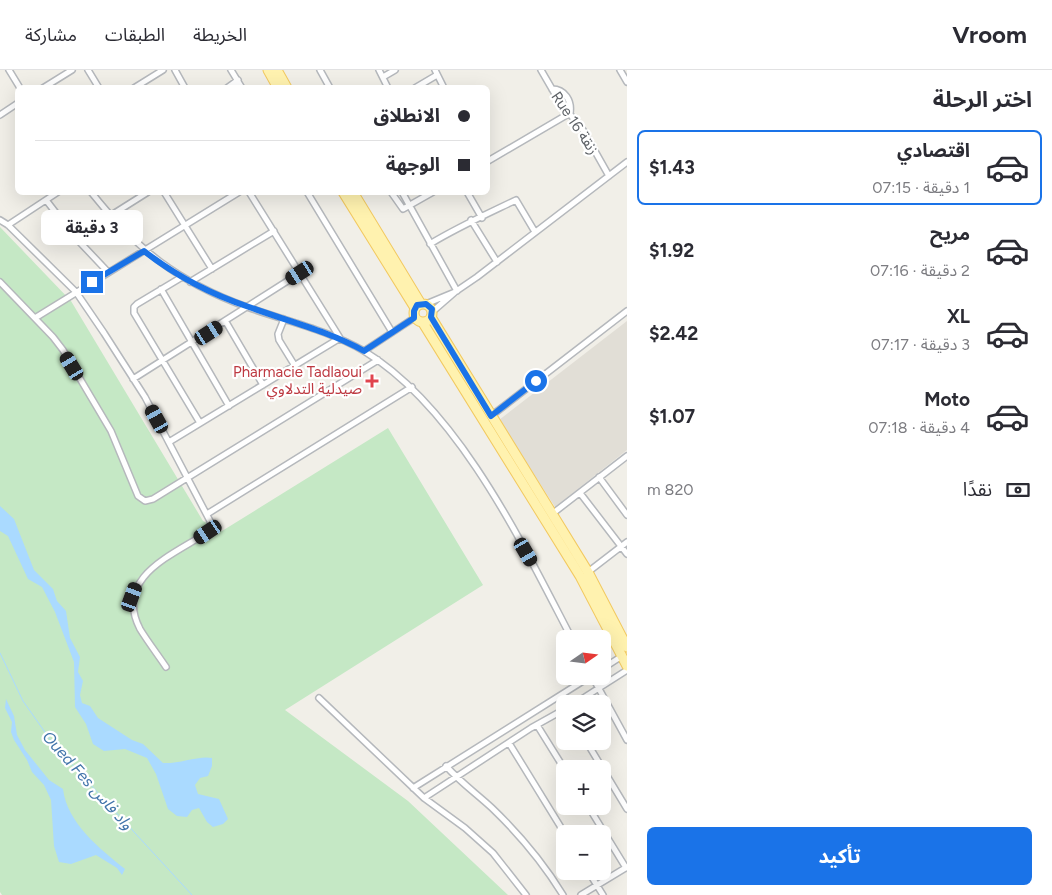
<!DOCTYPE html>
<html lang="ar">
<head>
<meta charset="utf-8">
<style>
  :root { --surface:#fff; --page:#f7f7f7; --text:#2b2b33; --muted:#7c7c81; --line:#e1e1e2; --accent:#1a73e8 }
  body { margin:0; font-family:Figtree,"Noto Sans Arabic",sans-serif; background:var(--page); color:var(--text); direction:rtl; height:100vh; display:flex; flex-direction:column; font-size:19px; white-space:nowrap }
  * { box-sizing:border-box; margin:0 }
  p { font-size:16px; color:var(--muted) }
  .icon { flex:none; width:28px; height:28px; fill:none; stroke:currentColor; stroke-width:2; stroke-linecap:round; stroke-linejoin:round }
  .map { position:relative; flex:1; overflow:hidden; direction:ltr }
  .panel { display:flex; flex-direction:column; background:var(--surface); width:425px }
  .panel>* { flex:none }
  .banner { position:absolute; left:15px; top:15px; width:475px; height:110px; border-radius:8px; box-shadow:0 5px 20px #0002; direction:rtl; display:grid; align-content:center; height:110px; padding:0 20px; background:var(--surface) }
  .needle { width:32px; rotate:76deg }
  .fabs { position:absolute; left:556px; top:560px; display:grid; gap:10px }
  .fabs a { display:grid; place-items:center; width:55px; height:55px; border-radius:8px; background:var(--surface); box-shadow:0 5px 20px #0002; font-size:25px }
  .end { position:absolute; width:22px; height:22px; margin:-11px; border:6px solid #1a73e8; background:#fff; box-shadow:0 0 0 2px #fff }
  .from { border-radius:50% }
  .bubble { position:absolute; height:35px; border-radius:8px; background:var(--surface); box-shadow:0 5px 20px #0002; font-size:16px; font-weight:700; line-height:35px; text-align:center; direction:rtl }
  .car { position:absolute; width:15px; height:30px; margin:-15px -8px; border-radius:6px; box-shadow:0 0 4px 1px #0007; background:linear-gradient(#222 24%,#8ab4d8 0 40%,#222 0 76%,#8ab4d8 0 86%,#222 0) }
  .banner b { display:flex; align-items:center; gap:18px; height:48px; font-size:19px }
  .banner b+b { border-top:1px solid var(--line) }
  .banner i { width:12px; height:12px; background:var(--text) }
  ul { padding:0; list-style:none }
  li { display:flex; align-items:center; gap:15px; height:75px; margin:0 10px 8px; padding:0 10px; border:2px solid transparent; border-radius:8px }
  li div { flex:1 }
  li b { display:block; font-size:19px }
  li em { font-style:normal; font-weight:700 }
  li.current { border-color:var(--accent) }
  li>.icon { width:45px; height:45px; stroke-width:1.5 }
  h2 { padding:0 20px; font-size:22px; line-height:60px }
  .pay { display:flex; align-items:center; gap:12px; height:55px; padding:0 20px; font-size:19px }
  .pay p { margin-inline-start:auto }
  .primary-button { display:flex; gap:10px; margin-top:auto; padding:10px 20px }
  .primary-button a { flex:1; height:58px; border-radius:8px; background:var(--accent); color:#fff; font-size:20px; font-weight:700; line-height:58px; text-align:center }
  header { display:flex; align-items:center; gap:30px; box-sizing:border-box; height:70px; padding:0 25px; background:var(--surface); border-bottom:1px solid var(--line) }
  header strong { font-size:24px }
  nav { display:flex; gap:28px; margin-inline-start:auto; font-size:18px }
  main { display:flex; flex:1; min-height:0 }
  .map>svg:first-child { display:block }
</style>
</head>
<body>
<header>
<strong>Vroom</strong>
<nav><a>الخريطة</a><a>الطبقات</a><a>مشاركة</a></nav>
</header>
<main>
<section class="panel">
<h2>اختر الرحلة</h2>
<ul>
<li class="current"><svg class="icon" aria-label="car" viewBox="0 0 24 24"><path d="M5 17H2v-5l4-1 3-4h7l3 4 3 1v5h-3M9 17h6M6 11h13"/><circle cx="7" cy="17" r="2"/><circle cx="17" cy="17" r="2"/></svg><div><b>اقتصادي</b><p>1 دقيقة · 07:15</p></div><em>$1.43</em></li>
<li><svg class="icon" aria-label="car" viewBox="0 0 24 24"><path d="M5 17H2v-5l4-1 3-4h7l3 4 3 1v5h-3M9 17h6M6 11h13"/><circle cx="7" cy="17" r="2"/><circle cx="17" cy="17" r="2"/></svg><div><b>مريح</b><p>2 دقيقة · 07:16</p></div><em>$1.92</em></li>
<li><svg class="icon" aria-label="car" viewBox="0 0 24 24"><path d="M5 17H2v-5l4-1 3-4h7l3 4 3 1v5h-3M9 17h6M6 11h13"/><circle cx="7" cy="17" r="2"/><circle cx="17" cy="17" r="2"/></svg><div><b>XL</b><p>3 دقيقة · 07:17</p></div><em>$2.42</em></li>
<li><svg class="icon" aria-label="car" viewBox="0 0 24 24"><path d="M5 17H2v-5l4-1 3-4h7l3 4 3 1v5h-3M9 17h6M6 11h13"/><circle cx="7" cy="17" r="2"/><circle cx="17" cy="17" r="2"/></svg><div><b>Moto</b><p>4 دقيقة · 07:18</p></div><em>$1.07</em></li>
</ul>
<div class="pay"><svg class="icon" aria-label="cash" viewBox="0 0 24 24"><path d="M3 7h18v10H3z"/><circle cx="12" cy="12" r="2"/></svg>نقدًا<p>820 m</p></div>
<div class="primary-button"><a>تأكيد</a></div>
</section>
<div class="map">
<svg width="627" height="825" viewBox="0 0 627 825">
  <rect width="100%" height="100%" fill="#f1efe8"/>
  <path fill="#e1ded6" d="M627 251V380L555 437 499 350Z"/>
  <path fill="#c5e8c5" d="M0 157 71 231 203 451 222 461 388 358 483 515 285 640 408 731 508 825H2L0 822Z"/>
  <path fill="#aadaff" d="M0 436 14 449 34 500 53 519 57 531 66 541 70 568 80 587 78 602 83 611 80 625 82 633 90 636 98 648 132 670 143 674 163 693C179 694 200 685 212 688V696L208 706 200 708 195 715 198 724 219 729 228 749 223 754 213 757 207 752 199 738 192 740 187 747 177 746 168 739 156 704 147 688 125 679 104 681 93 674 86 654 75 637 74 592 55 542 42 517 28 509 8 466 0 461Z
    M6 629 14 646 17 665 25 680 49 710 63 719C67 753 100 779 125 799L122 805 117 798 96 785 71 794 59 792 54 776 51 730 44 715 32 702 27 690 14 670 11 662 12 652 5 638Z"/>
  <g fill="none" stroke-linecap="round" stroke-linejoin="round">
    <path stroke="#aadaff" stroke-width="1" d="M0 583 23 631 54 675 192 825"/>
    <defs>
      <path id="minor" d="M9 0 20 18
        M88 0 99 18
        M175 0 185 18
        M231 0 242 18
        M320 0 330 18
        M379 0 388 18
        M435 0 444 18
        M541 0 559 31 583 60 609 106
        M620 0 627 12
        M383 7 395 0
        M43 18 72 0
        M134 18 163 0
        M227 18 238 10
        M415 18 437 5
        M0 45 18 33
        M488 91 570 43C572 31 565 19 552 19
        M91 122C137 180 178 212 247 237 286 251 328 260 364 281 458 338 522 473 572 569
        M164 122 212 199
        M307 122 392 262
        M391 122 403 139 433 122
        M402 122 457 221
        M467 122 482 148
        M46 130 73 165 108 202
        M110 146 148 122
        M0 150 8 155 76 222 104 263 145 327 210 451 211 458 208 462C173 485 113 507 140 559 148 572 158 585 166 597
        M471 150 497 192
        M8 155 58 122
        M430 174C458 157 487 144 516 130L535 162
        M182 207 137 234 134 237V243L200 353
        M0 212 53 267 63 280 111 361 138 426 145 431 153 429 378 290
        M190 212 274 161
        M161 219 229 336
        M426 234 455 222 477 207 627 92
        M432 242 455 222
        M35 248 239 122
        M284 249 278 264 279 270 295 296
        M226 252 263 315
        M364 281 414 248
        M133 309 300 203
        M491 346 627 241
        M169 372 340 268 249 122
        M599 407 627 445
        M580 423 627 484
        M207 444 412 317
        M552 444 627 386
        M588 502 627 472
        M602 599 622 586
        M592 606 627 670
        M319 628 424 728 465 758 493 783 526 825
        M574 634 627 600
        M537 655 565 700
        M586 671 627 739
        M509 673 565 764
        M446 696C460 712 477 724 492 738 519 764 544 794 563 825
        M413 718 591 606
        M424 728 531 658 565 639
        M588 736 626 798
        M588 801 603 825
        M581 825 627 797"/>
      <path id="primary" d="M268 0 278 18
        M277 0 287 18
        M343 122 415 238
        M353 122 421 234
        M414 243a9 9 0 1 1 18 0a9 9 0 1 1-18 0Z
        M431 247 588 502 627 577
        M423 253 580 506 627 596"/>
    </defs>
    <use href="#minor" stroke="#b5b8bc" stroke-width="8"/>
    <use href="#primary" stroke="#f2c960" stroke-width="11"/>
    <use href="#minor" stroke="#fff" stroke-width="5"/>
    <use href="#primary" stroke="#fff2af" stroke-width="9"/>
  </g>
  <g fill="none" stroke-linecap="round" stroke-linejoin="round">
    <path stroke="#1a73e8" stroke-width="6" d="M92 212 144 181C176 206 210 224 249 237 287 251 328 261 364 281L414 248V241L417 235 426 234 432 239 431 247 491 346 536 311"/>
  </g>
  <path fill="#e0444e" stroke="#fff" stroke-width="2" d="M369.5 303.5h5v5h5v5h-5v5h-5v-5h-5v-5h5z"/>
  <g text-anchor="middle" stroke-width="4.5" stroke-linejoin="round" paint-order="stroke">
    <g font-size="15" fill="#5f6368" stroke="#fff">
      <text transform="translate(575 53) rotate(56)" y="5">Rue 16 زنقة</text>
    </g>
    <g font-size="15" fill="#be3a42" stroke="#fff" text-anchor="end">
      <text x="362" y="307">Pharmacie Tadlaoui<tspan x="362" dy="17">صيدلية التدلاوي</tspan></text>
    </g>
    <g font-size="16" font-style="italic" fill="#4174aa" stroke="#fff">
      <text transform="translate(88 710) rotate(48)" y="6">Oued Fes واد فاس</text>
    </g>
  </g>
</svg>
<div class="fabs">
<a><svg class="needle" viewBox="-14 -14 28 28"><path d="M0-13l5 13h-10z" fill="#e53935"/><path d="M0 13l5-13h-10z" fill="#7c7c81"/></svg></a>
<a><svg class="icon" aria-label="layers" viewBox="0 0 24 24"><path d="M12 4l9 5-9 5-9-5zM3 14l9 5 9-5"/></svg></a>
<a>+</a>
<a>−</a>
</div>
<i class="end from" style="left:536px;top:311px"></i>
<i class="end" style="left:92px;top:212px"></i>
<div class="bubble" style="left:41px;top:140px;width:102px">3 دقيقة</div>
<i class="car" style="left:300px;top:203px;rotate:237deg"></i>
<i class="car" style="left:209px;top:263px;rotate:57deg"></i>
<i class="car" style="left:72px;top:296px;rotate:329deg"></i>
<i class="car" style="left:157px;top:349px;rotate:331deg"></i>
<i class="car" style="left:208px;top:462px;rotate:236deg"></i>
<i class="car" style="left:526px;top:482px;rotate:150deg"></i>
<i class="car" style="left:132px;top:527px;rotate:20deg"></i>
<div class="banner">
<b><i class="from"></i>الانطلاق</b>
<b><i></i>الوجهة</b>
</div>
</div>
</main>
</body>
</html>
